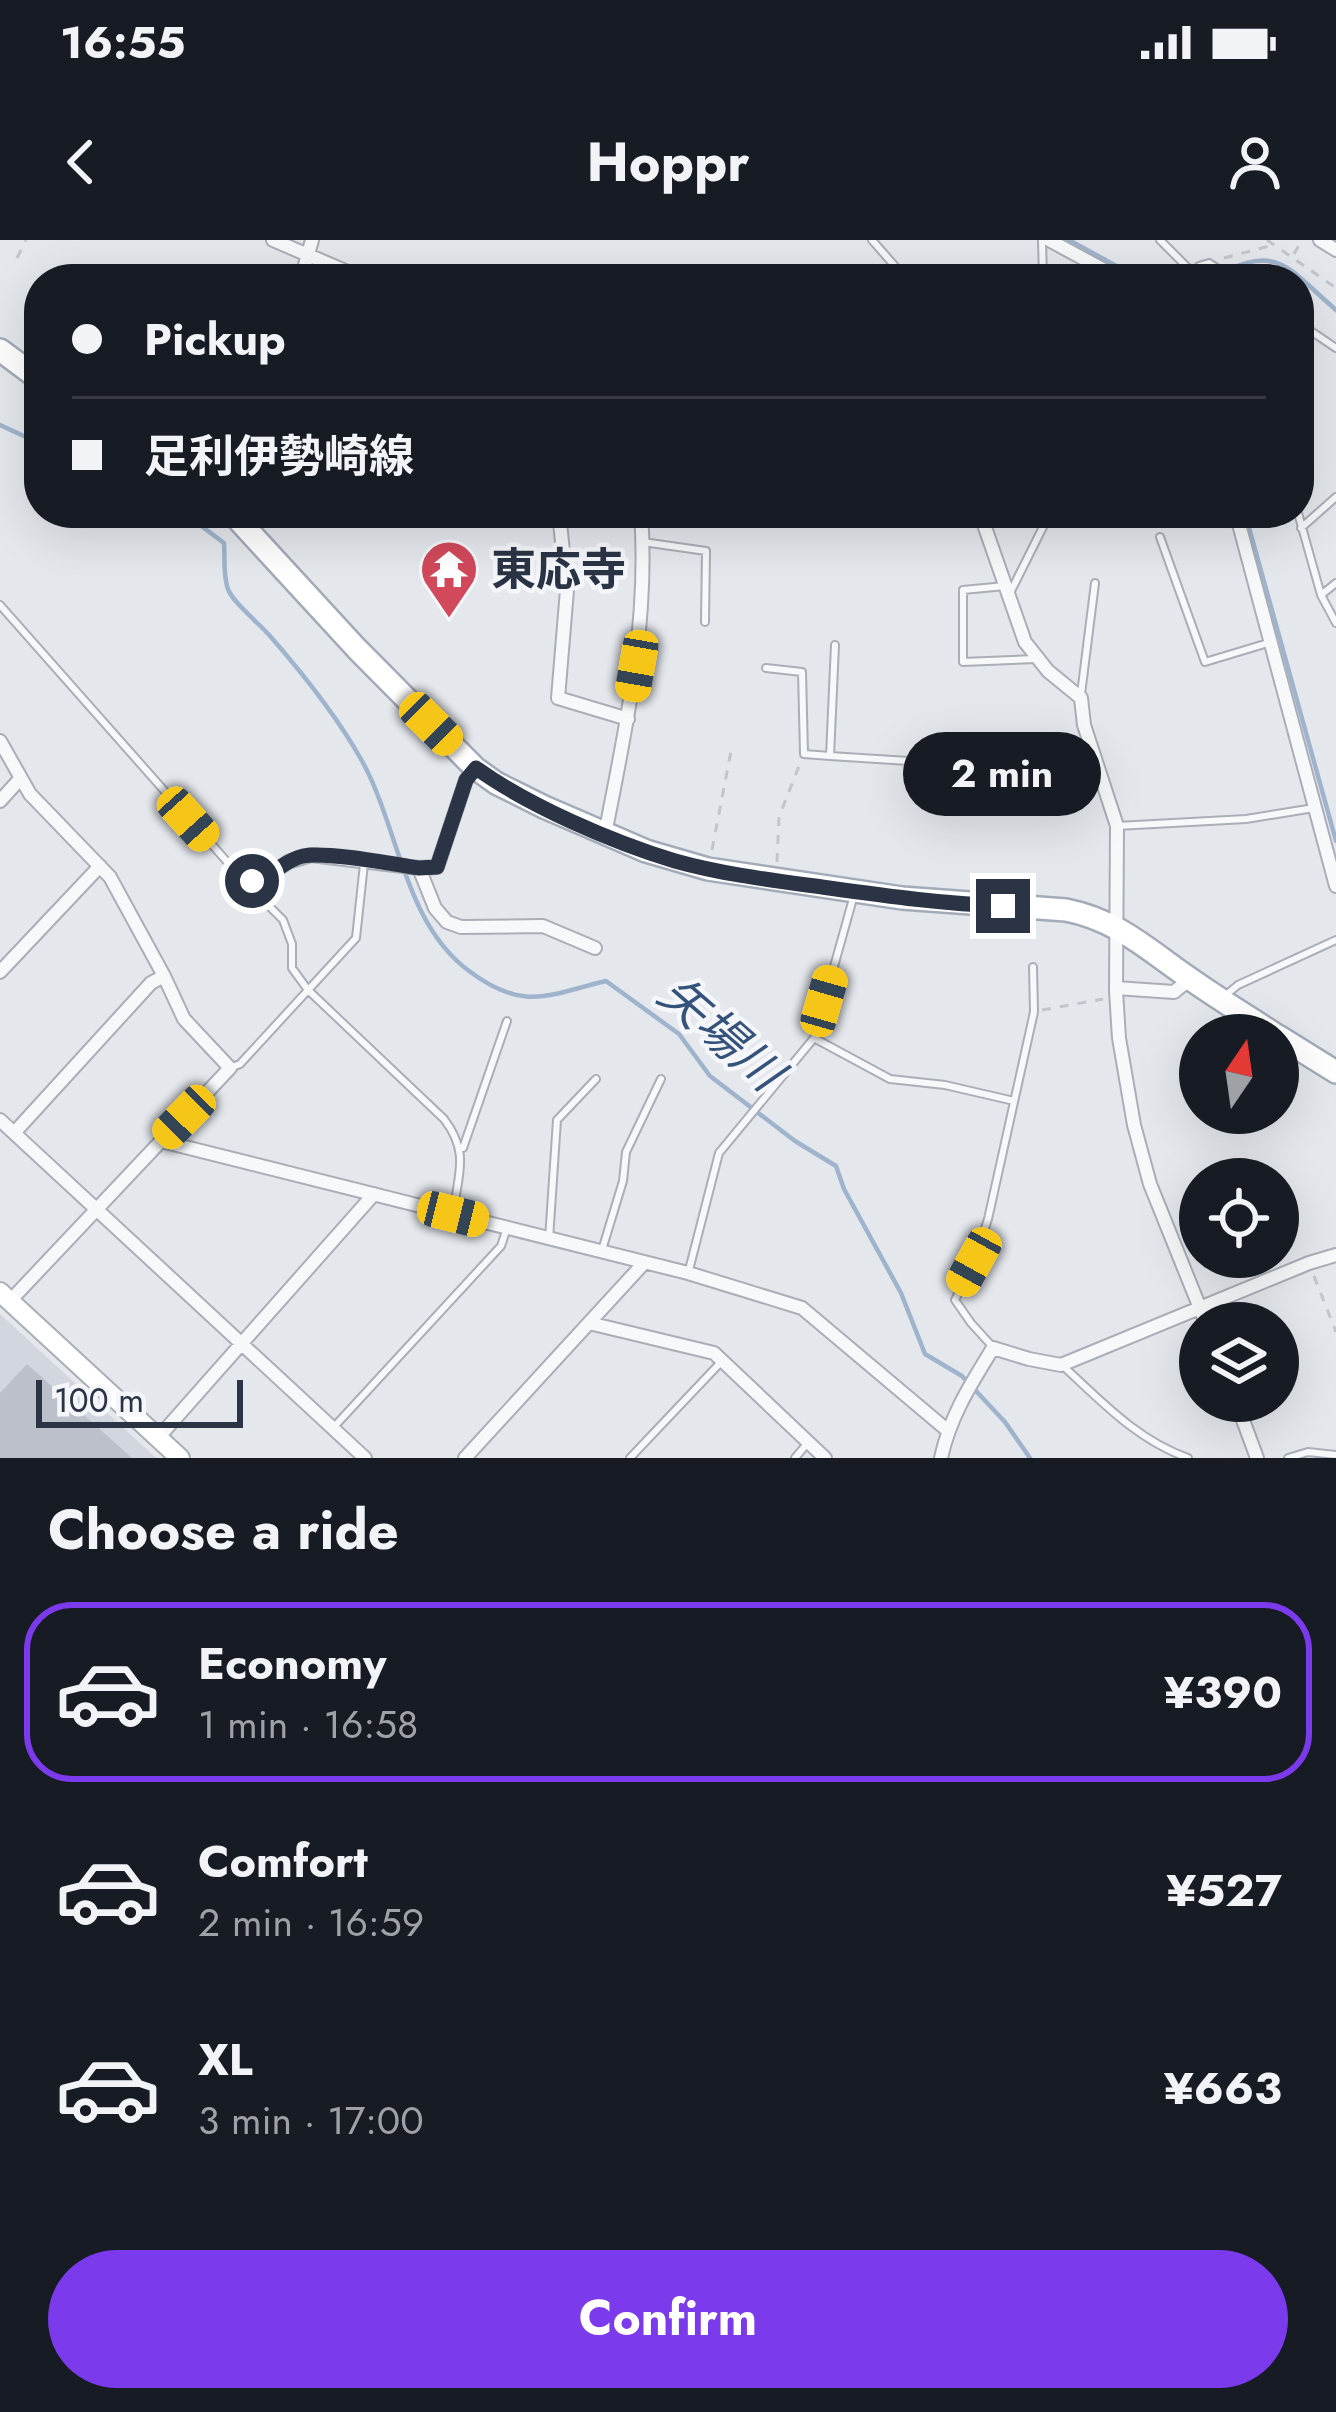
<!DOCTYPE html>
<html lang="en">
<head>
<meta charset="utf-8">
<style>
  :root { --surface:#171b24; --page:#20242c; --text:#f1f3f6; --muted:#9ea1a6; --line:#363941; --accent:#7c3aed }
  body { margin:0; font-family:Jost,"Noto Sans JP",sans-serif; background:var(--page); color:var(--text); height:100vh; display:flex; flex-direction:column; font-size:45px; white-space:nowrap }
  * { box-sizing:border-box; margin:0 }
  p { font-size:39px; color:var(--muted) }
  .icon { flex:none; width:66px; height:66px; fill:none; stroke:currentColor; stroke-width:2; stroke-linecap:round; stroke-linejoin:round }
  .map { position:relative; height:1218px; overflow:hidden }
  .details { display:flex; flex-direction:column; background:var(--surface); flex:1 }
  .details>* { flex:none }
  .top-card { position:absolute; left:24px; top:24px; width:1290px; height:264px; border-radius:48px; box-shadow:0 12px 48px #0002; display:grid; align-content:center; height:264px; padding:0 48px; background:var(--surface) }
  .needle { width:78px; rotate:13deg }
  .controls { position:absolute; left:1179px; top:774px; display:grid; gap:24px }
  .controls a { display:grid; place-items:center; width:120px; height:120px; border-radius:50%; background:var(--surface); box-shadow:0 12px 48px #0002; font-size:60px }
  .scale { position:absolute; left:36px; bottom:30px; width:207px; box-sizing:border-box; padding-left:12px; border:6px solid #2b3445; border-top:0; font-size:33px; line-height:42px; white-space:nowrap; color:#2b3445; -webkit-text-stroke:9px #f4f6f9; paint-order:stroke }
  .end { position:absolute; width:54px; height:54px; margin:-27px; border:15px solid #2b3445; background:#fff; box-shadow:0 0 0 6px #fff }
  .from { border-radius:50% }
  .bubble { position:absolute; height:84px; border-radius:42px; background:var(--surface); box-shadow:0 12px 48px #0002; font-size:39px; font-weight:700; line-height:84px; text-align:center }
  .car { position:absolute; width:36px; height:72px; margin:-36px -18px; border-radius:15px; box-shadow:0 0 9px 3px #0007; background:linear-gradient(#f5c518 24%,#345 0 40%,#f5c518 0 76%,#345 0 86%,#f5c518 0) }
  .top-card b { display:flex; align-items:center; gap:42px; height:114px; font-size:45px }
  .top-card b+b { border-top:3px solid var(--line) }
  .top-card i { width:30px; height:30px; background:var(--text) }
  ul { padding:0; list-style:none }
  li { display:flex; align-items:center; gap:36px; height:180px; margin:0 24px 18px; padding:0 24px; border:6px solid transparent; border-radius:48px }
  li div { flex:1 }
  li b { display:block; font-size:45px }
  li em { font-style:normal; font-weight:700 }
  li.active { border-color:var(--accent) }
  li>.icon { width:108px; height:108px; stroke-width:1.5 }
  h2 { padding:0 48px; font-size:54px; line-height:144px }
  .cta { display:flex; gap:24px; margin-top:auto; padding:24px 48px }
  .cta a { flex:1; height:138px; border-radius:72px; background:var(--accent); color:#fff; font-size:48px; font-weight:700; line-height:138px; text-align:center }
  .status { display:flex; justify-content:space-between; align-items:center; height:84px; padding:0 60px; background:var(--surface); direction:ltr }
  .status svg { height:33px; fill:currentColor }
  header { display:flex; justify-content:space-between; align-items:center; height:156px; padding:0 48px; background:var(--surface); font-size:54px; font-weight:700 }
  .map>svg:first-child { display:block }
</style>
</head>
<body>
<div class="status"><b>16:55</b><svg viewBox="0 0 49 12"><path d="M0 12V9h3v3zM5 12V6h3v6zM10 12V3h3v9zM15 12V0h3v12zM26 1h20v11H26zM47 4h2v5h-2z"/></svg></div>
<header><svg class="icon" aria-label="back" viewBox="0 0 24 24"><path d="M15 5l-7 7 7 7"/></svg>Hoppr<svg class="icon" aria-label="person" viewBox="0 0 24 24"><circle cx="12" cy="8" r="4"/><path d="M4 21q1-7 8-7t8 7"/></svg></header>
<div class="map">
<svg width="1336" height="1218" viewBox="0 0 1336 1218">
  <rect width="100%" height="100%" fill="#e4e7ec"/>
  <path fill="#d2d6de" d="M0 1074 156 1218H0Z"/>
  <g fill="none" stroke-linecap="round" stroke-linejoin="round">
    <path stroke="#9fb4cc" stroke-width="4.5" d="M1069 0 1140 39
      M1210 39C1278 2 1284 25 1336 70
      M0 185 39 203
      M184 273 224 303C225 317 223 336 228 349 232 362 260 384 270 396 305 436 337 476 362 521 399 588 404 683 469 731 524 772 547 755 606 741L679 794 710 836 795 901 836 926 844 949 901 1053 925 1114 962 1136 1005 1182 1030 1218
      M1245 273 1336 601"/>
  </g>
  <path fill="#bbc0ca" d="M27 1124 132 1218H0V1153Z"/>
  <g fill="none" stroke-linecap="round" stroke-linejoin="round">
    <defs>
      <path id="lane" d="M872 0 900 32 903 39
        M1042 0 1043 39
        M1160 0 1193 33 1195 39
        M1193 33 1199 26 1209 23 1234 39
        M1299 83 1336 108
        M1298 273 1321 355 1336 383
        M1301 288 1336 257
        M1160 297 1205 422 1268 403
        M643 302 706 311 705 382
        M1005 346 963 350V422L1036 419
        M1009 355 1050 273
        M1321 355 1336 343
        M0 365 245 642 283 680 292 704V728L308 750 444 879C470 913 458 934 453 974
        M835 405 830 516 1097 533
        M766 428 802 432 804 514 830 516
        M1081 454 1095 343
        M1117 586 1246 579 1314 568
        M1227 754 1238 745 1336 700
        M814 798 890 839 945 845 1014 861
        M230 828 240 824 356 698 364 624
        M463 908 507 781
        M549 999 557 880 596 839
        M602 1010 623 941 626 912 661 839
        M689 1030 719 913 814 798 854 655
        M991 1105 971 1083 955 1060 974 1022 988 979 1034 772 1033 727
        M1062 1125C1101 1161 1137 1200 1188 1218
        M333 1188 501 1006 507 988
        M630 1218 722 1121
        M795 1218 806 1205
        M1288 1218 1308 1212 1336 1215"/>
      <path id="street" d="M273 0 364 39
        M1049 0 1121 39
        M1320 0 1336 10
        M301 39 312 0
        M559 273 567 350 558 458 628 479
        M980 273 1025 402 1048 431 1081 458 1084 485 1117 586 1116 751 1119 798 1134 885 1150 944 1206 1083
        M1236 273 1336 646
        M0 501 30 554 110 637 164 736 184 779 230 828 10 1061
        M0 561 20 539
        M605 594C626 488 649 382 641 273
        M419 628 435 668 447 682 461 687 543 686 595 708
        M245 642 264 639 288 622 311 615 419 628 437 627 466 540 475 528
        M0 732 100 626
        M1116 748 1174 752 1190 739
        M0 880 365 1218
        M14 893 151 743 164 736
        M161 901 688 1033 802 1068 947 1190
        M589 1083 714 1113 825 1218
        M1236 1161 1257 1218
        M158 1198 374 954
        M465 1218 644 1023
        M941 1218C950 1176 971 1144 993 1108L1029 1119 1061 1125 1309 1023 1336 1015"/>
      <path id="secondary" d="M0 1052 180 1218"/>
      <path id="primary" d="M0 110 39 139
        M232 273 357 409 475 528 496 543 544 567 646 611 708 629 902 658 1066 670C1117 680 1147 709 1189 738 1217 758 1247 776 1276 795
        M1278 796 1336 832"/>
    </defs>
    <use href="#lane" stroke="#a9aeb7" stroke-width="10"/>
    <use href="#street" stroke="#a9aeb7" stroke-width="16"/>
    <use href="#secondary" stroke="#a9aeb7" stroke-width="22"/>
    <use href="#primary" stroke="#a3abb8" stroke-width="26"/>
    <path stroke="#c2c5cb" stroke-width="3" stroke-dasharray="9 9" stroke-linecap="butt" d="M1267 0 1336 48
      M1294 14 1302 0
      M17 18 26 0
      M1224 18 1273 5
      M712 610 731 511
      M777 622 779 577 801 521
      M1042 770 1103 759
      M1314 1036 1336 1092"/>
    <use href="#lane" stroke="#f7f8fa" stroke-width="6"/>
    <use href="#street" stroke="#f7f8fa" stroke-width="12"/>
    <use href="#secondary" stroke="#fff" stroke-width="18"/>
    <use href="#primary" stroke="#fff" stroke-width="21"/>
  </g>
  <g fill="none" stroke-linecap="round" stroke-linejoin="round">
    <path stroke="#2b3445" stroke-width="15" d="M252 641C272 637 284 620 303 616 326 611 393 624 419 628L437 627 466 540 476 528C529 566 612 602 675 621 725 635 778 641 829 648 887 656 945 664 1003 666"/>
  </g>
  <defs>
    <symbol id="temple-pin" viewBox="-11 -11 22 30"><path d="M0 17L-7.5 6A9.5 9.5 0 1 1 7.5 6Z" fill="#d1495b" stroke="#f4f6f9"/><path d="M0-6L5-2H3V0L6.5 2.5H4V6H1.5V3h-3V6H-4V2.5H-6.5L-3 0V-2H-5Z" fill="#fff"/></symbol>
  </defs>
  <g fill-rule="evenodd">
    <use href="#temple-pin" x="416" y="296" width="66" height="90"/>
  </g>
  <g text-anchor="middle" stroke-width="9" stroke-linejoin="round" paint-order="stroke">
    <g font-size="45" font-weight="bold" fill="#2b3445" stroke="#f4f6f9" text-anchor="start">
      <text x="491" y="345">東応寺</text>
    </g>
    <g font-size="48" font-style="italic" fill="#34527a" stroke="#f4f6f9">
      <text transform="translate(721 793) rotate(41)" y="17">矢場川</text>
    </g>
  </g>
</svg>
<div class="controls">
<a><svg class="needle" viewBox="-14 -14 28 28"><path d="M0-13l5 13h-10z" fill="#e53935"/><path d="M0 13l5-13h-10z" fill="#9ea1a6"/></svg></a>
<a><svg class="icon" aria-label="locate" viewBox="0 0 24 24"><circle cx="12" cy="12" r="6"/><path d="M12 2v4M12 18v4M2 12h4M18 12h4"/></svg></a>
<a><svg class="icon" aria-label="layers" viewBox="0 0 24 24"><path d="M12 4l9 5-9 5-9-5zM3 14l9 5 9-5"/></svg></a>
</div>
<div class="scale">100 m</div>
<i class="end from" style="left:252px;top:641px"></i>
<i class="end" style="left:1003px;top:666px"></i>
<div class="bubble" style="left:903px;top:492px;width:198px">2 min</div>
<i class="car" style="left:637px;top:426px;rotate:190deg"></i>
<i class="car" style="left:431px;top:484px;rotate:135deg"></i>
<i class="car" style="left:188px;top:579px;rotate:138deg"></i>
<i class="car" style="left:824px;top:761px;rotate:16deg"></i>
<i class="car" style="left:184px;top:877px;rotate:224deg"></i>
<i class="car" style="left:453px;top:974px;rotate:104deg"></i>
<i class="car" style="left:974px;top:1022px;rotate:209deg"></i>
<div class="top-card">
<b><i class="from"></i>Pickup</b>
<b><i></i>足利伊勢崎線</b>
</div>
</div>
<section class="details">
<h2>Choose a ride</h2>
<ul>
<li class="active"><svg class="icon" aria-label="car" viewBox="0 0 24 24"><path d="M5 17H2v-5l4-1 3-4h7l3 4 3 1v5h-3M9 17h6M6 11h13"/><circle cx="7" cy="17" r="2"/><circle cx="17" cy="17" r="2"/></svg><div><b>Economy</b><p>1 min · 16:58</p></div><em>¥390</em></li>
<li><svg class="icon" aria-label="car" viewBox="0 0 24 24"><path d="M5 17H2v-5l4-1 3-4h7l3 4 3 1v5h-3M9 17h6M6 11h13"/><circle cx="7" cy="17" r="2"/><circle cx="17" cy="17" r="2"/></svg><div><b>Comfort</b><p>2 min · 16:59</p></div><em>¥527</em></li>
<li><svg class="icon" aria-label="car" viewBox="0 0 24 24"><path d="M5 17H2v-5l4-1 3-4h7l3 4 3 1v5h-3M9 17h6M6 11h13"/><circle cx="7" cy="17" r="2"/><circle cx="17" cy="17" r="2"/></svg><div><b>XL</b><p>3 min · 17:00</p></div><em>¥663</em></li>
</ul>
<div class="cta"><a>Confirm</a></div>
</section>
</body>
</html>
